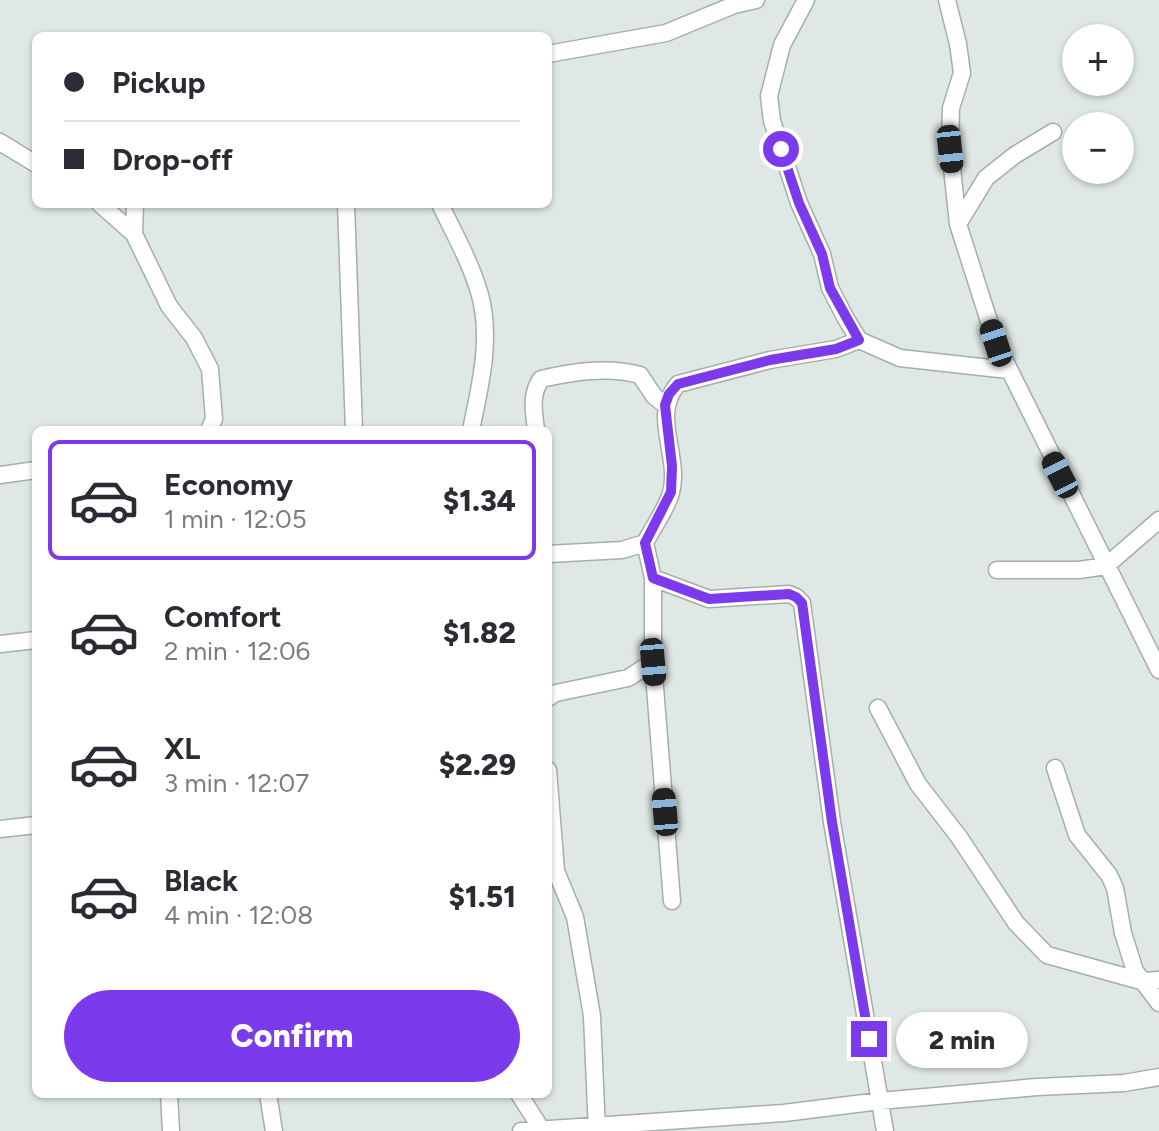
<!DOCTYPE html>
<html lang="en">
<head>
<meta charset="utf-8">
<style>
  :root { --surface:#fff; --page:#f2f2f3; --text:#2b2b33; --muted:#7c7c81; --line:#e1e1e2; --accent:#7c3aed }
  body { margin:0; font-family:Figtree,sans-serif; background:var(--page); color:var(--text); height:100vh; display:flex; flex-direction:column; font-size:30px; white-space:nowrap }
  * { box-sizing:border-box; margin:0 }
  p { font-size:26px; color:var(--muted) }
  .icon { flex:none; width:44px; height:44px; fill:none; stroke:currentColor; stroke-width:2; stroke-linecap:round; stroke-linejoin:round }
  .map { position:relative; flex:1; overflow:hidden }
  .drawer { position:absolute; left:32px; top:426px; width:520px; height:672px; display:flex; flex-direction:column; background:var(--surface); border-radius:12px; box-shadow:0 2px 6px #0004 }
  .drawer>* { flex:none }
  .top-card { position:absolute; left:32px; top:32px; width:520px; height:176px; border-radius:12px; box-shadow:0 2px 6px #0004; display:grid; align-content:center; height:176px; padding:0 32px; background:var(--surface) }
  .buttons { position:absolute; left:1062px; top:24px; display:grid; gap:16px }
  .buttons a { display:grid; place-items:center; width:72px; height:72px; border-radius:50%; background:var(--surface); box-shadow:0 2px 6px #0004; font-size:40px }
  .end { position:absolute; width:36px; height:36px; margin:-18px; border:10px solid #7c3aed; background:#fff; box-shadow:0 0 0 4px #fff }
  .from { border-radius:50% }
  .bubble { position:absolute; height:56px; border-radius:28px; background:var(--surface); box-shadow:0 2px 6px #0004; font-size:26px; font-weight:800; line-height:56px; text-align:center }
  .car { position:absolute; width:24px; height:48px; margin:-24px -12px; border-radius:10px; box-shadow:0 0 6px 2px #0007; background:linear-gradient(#222 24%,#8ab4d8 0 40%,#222 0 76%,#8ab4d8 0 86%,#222 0) }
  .top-card b { display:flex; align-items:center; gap:28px; height:76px; font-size:30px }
  .top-card b+b { border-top:2px solid var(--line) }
  .top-card i { width:20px; height:20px; background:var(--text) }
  ul { padding:14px 0 0; list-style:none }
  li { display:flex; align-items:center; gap:24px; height:120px; margin:0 16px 12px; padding:0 16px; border:4px solid transparent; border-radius:12px }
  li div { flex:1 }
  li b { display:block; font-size:30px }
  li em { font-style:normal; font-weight:800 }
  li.selected { border-color:var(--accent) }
  li>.icon { width:72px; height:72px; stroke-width:1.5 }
  .primary-button { display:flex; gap:16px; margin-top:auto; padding:16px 32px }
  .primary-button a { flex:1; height:92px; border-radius:48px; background:var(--accent); color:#fff; font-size:32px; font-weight:800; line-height:92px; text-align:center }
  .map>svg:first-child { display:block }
</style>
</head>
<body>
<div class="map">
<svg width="1159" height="1131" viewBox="0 0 1159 1131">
  <rect width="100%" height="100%" fill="#dfe8e5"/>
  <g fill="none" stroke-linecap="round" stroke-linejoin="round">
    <defs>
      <path id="minor" d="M806 0 782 45 769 96 772 121 799 203 822 254 830 288 845 317 859 340 900 358 1008 370
        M947 0 958 44 962 73 951 108 950 149 958 224 996 343 1159 670
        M548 54 666 33 734 5 756 0
        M0 142 36 164
        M100 204 134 234
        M135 204 134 234 169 306 194 338 210 369 214 419 209 430
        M346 204 354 430
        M440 204C454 233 471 263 480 295 492 339 480 387 471 430
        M958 224 986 178 1015 155 1053 132
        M536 430C534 412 530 395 541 379 572 372 608 366 640 375L654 396 665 405
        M0 475 36 470
        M645 543 653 578V662L672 901
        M548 554 622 550 645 543C653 527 666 510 671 493 681 456 650 415 678 384L770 360 836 349 859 340
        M997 570H1079L1106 566 1159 520
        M653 578 709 599 789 594 796 597 802 603 832 822 885 1131
        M0 644 36 640
        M548 698 556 693 628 678 653 662
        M878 708 918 784 959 837 1016 923 1047 955 1141 981 1159 980
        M1055 768 1077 835 1109 875 1115 888 1123 933 1135 971 1159 1003
        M548 770 556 871 575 917 592 1016 597 1131
        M0 829 36 825
        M169 1094 171 1131
        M268 1094 274 1131
        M519 1094 542 1130
        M521 1131 784 1113 880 1101 1037 1087 1124 1083 1159 1077"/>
    </defs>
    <use href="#minor" stroke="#a3afac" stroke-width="19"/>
    <use href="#minor" stroke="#fff" stroke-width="16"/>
  </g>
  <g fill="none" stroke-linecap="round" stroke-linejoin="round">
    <path stroke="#7c3aed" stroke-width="10" d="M781 149 799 203 822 254 830 288 859 340 836 349 770 360 678 384 669 394 665 405 672 466 671 492 645 543 653 578 709 599 789 594 796 597 802 603 832 822 869 1039"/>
  </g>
</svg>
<div class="buttons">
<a>+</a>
<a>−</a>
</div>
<i class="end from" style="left:781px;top:149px"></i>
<i class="end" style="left:869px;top:1039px"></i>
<div class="bubble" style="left:896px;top:1012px;width:132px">2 min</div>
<i class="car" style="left:950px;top:149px;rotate:174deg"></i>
<i class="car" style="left:996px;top:343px;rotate:342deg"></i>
<i class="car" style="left:1060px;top:475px;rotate:333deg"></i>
<i class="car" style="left:653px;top:662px;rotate:175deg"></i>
<i class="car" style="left:665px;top:812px;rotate:355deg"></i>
<div class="top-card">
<b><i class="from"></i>Pickup</b>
<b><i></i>Drop-off</b>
</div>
<section class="drawer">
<ul>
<li class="selected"><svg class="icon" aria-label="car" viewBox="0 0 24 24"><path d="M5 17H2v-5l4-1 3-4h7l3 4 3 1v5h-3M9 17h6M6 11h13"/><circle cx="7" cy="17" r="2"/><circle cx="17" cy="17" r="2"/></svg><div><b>Economy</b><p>1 min · 12:05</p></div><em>$1.34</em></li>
<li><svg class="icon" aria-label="car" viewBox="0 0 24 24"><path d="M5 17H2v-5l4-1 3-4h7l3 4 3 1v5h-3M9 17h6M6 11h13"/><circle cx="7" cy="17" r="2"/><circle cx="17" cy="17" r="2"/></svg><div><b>Comfort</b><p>2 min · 12:06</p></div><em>$1.82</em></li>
<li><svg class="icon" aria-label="car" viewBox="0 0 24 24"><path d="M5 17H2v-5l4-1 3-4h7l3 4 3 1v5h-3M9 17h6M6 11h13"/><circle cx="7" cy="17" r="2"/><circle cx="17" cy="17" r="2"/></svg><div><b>XL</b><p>3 min · 12:07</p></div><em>$2.29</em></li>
<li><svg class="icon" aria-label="car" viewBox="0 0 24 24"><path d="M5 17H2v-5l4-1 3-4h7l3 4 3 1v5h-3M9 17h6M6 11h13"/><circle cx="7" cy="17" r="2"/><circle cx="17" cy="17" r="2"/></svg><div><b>Black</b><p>4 min · 12:08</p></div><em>$1.51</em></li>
</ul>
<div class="primary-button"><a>Confirm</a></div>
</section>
</div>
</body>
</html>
